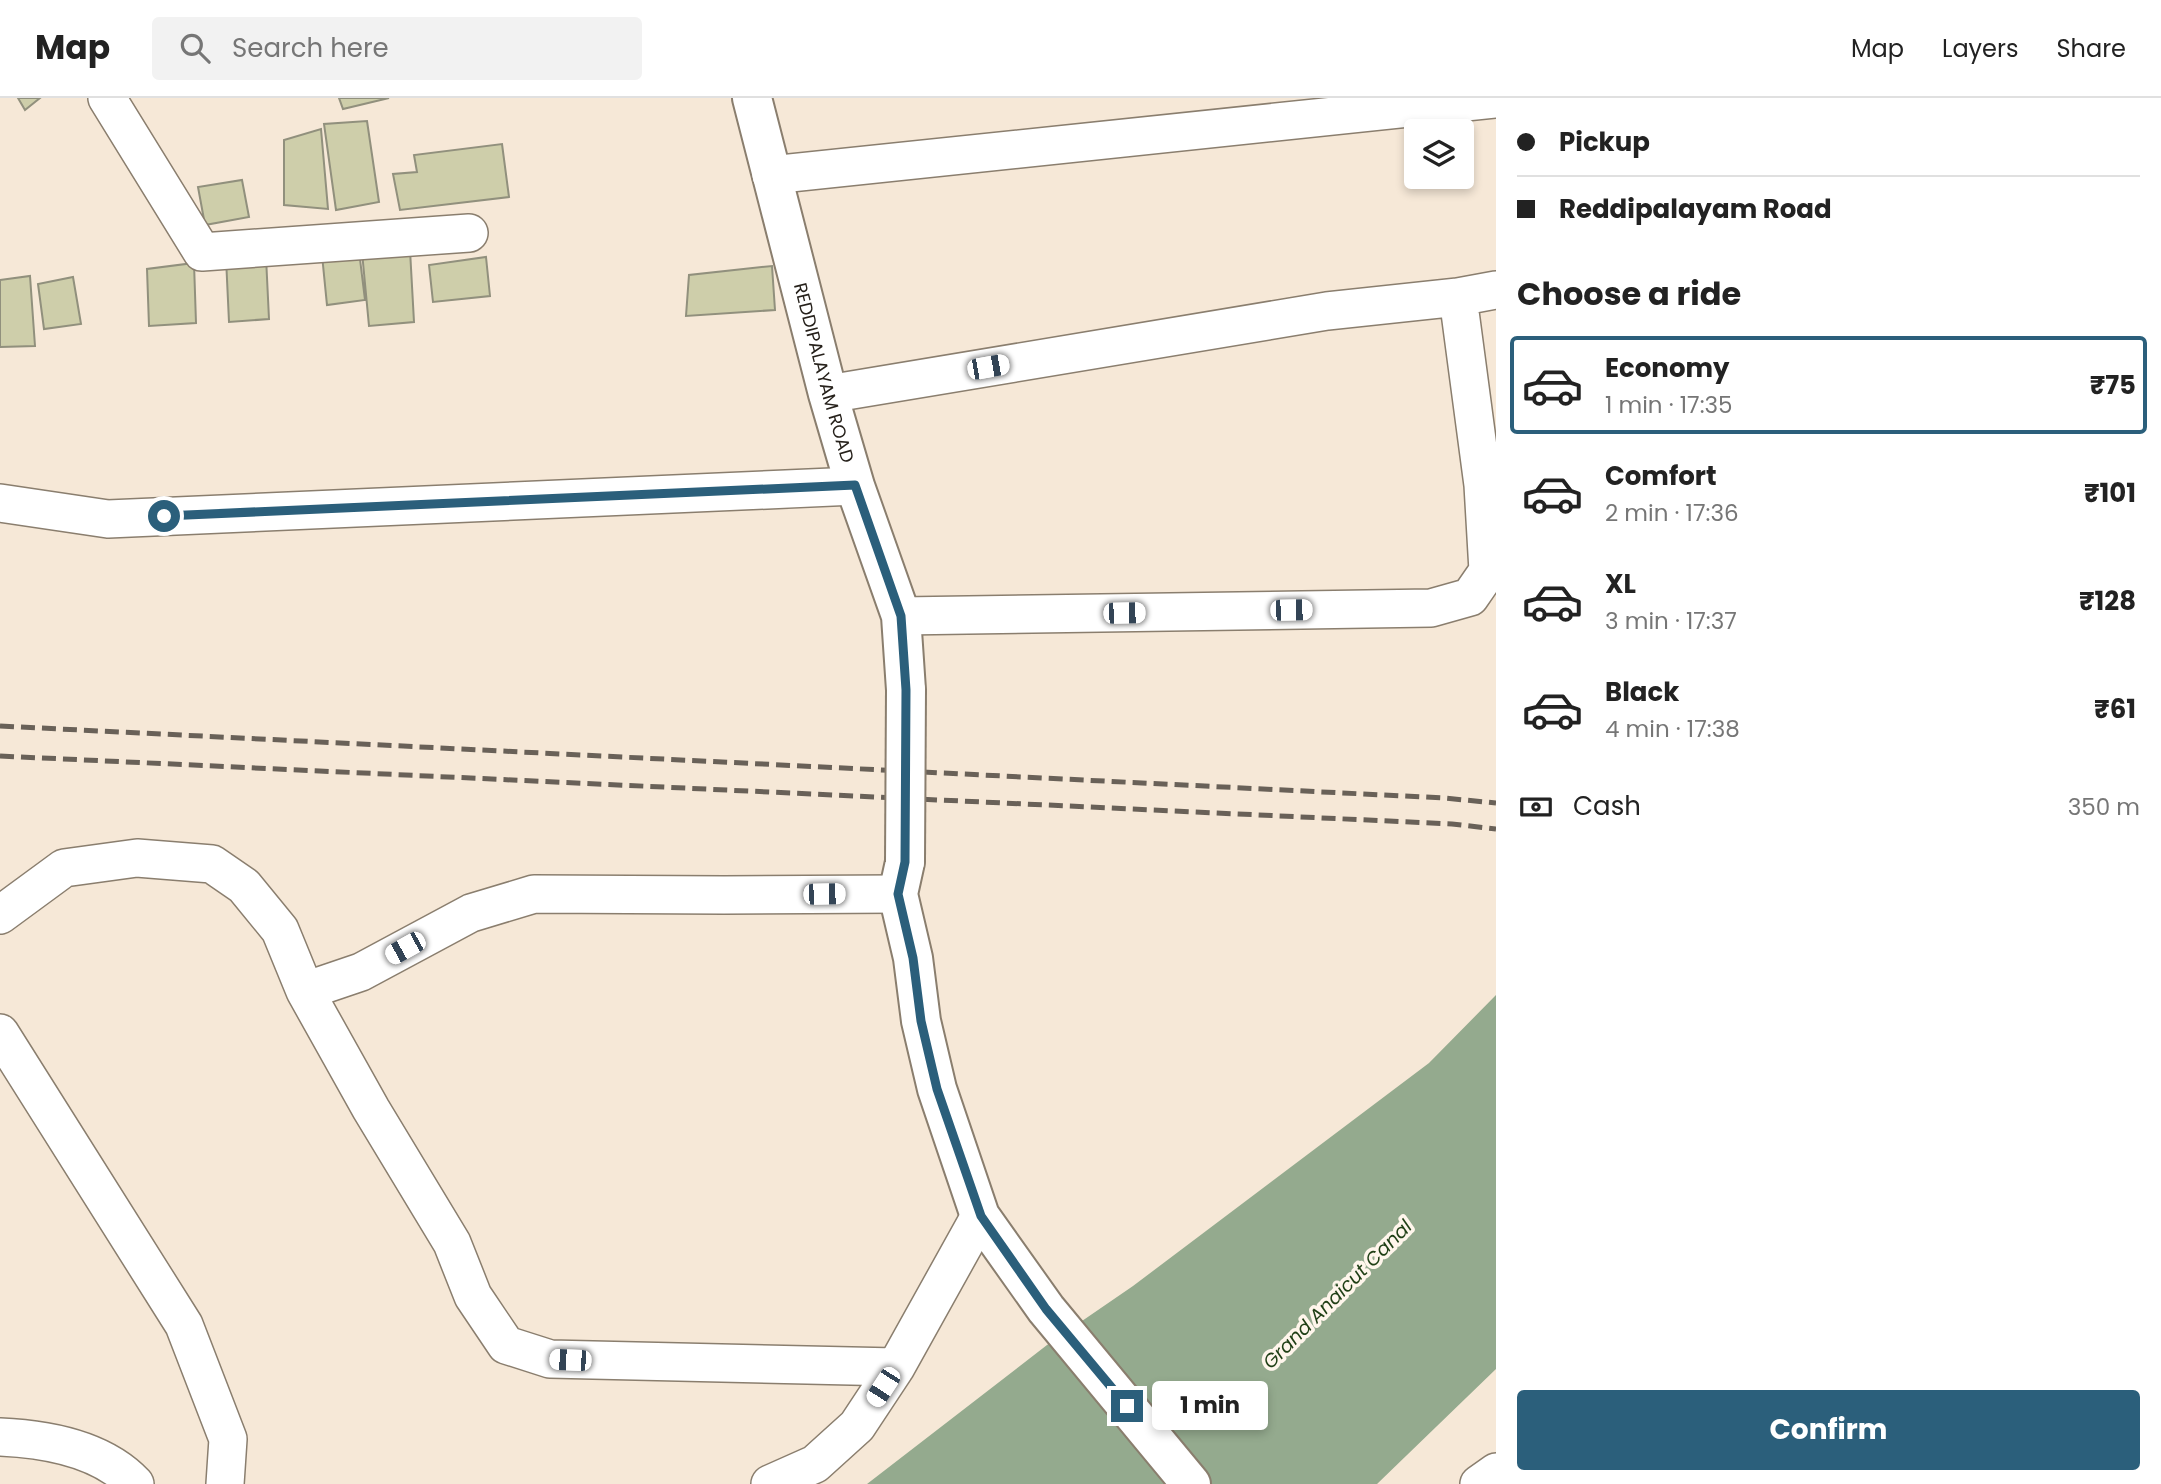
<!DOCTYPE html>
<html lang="en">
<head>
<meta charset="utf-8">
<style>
  :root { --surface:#fff; --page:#f2f2f2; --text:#222; --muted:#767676; --line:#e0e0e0; --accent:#2b5f7b }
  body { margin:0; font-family:Poppins,sans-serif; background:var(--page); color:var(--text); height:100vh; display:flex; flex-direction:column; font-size:26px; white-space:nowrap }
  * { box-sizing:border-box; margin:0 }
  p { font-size:23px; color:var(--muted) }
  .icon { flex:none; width:38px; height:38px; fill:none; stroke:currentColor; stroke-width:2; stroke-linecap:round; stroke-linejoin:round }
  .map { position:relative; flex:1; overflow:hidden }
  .panel { display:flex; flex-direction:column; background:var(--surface); width:665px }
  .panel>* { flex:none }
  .guide { display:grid; align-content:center; height:154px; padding:0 21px; background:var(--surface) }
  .tools { position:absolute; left:1404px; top:21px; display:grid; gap:14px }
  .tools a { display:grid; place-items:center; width:70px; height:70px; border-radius:7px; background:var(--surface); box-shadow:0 4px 10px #0003; font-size:35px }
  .end { position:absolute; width:32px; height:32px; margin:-16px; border:9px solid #2b5f7b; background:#fff; box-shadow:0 0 0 4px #fff }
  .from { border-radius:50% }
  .bubble { position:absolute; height:49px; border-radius:7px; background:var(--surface); box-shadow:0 4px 10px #0003; font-size:23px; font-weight:700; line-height:49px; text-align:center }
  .car { position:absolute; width:21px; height:42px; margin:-21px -10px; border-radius:9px; box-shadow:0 0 5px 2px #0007; background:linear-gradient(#fff 24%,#345 0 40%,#fff 0 76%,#345 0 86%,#fff 0) }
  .guide b { display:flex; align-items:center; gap:24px; height:66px; font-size:26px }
  .guide b+b { border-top:2px solid var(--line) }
  .guide i { width:18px; height:18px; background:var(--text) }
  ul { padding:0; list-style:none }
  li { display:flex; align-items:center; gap:21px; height:98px; margin:0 14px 10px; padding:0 7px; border:4px solid transparent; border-radius:7px }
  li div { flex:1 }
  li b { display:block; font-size:26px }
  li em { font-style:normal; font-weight:700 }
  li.selected { border-color:var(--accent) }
  li>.icon { width:63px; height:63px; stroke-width:1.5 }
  h2 { padding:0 21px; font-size:32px; line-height:84px }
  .pay { display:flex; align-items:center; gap:18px; height:77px; padding:0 21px; font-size:26px }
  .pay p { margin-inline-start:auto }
  .action { display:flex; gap:14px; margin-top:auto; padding:14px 21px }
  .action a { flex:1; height:80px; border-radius:7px; background:var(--accent); color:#fff; font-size:28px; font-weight:700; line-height:80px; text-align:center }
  header { display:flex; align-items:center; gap:42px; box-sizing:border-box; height:98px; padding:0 35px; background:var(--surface); border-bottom:2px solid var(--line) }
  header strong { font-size:33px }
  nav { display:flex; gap:38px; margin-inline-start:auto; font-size:24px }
  .search { width:490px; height:63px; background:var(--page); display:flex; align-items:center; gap:18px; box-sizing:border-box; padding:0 24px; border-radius:7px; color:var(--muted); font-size:26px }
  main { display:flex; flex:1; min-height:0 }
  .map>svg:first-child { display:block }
</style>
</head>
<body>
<header>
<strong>Map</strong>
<div class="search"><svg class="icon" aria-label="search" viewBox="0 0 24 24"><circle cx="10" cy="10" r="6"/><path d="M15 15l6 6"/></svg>Search here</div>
<nav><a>Map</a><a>Layers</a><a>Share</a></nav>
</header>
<main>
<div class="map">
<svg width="1496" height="1386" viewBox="0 0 1496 1386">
  <rect width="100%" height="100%" fill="#f6e8d7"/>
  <path fill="#94aa8e" d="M1496 897V1271L1377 1386H867L1047 1247 1133 1188 1429 965Z"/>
  <path fill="#ceceaa" stroke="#91907d" stroke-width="2" d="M18 0H40L25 12Z
    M339 0H389L343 11Z
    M367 23 379 104 336 112 324 26Z
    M321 31 328 111 284 107V42Z
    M502 46 509 99 400 112 393 76 417 74 414 57Z
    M242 82 249 119 205 127 198 89Z
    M410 152 414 224 369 228 362 154Z
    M359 153 365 202 327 207 322 157Z
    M266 159 269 221 229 224 226 160Z
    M486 159 490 198 433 204 429 167Z
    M194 165 196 225 149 228 147 171Z
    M772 168 775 212 686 218 689 177Z
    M30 178 35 248 0 249V182Z
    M73 179 81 226 44 231 38 186Z"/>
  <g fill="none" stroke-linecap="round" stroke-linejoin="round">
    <defs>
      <path id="street" d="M107 0 202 154 469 135
        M771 77 1496 1
        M828 296 1327 213 1458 199 1496 192
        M0 405 108 421 855 388
        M901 518 1431 510 1470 499 1488 473 1483 387 1458 199
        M0 817 64 770 137 760 212 766 244 788 280 832 305 893 361 874 471 815 534 796 724 797 898 796
        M305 893 371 1011 452 1145 473 1198 506 1247 550 1261 896 1269
        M0 935 184 1227 228 1341 225 1386
        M0 1339C46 1341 102 1351 135 1386
        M770 1386 815 1366 857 1328 896 1269 980 1118
        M1479 1386 1496 1374"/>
      <g id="secondary">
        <path id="s1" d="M752 0 828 296 855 388 901 518 906 592"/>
        <path d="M905 764 898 796 913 860 921 923 937 991 980 1118 1046 1211 1191 1386"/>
      </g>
    </defs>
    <use href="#street" stroke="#8a7e6e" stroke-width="40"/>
    <use href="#secondary" stroke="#8a7e6e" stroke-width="42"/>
    <use href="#street" stroke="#fff" stroke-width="37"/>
    <use href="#secondary" stroke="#fff" stroke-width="38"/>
    <path stroke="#696158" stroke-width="5" stroke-dasharray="14 7" stroke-linecap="butt" d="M0 628 1444 700 1496 705
      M0 658 1452 726 1496 731"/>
    <defs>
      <path id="secondary-bridge" d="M905 764 906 592"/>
    </defs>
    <use href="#secondary-bridge" stroke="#8a7e6e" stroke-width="42" stroke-linecap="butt"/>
    <use href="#secondary-bridge" stroke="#fff" stroke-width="38"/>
  </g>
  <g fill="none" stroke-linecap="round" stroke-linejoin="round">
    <path stroke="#2b5f7b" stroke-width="9" d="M164 418 855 387 901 518 906 592 905 764 898 796 913 860 921 923 937 991 981 1118 1046 1211 1127 1308"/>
  </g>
  <g text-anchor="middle" stroke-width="7" stroke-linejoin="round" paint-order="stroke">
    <g font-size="18" fill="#26211b" stroke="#fff6ec">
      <text dy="6" stroke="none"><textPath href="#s1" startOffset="284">REDDIPALAYAM ROAD</textPath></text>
    </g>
    <g font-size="19" font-style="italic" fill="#1f3f15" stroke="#fff6ec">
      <text transform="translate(1337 1196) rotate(-45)" y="7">Grand Anaicut Canal</text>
    </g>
  </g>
</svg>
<div class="tools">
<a><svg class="icon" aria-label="layers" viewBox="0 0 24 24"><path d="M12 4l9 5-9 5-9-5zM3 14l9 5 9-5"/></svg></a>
</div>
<i class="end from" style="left:164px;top:418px"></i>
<i class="end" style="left:1127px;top:1308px"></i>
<div class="bubble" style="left:1152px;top:1283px;width:116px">1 min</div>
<i class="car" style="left:988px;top:269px;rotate:80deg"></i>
<i class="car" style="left:1291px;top:512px;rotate:89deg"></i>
<i class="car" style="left:1124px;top:515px;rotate:89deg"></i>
<i class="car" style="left:824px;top:796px;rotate:89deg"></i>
<i class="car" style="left:405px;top:850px;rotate:241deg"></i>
<i class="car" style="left:570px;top:1262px;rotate:272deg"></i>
<i class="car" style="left:883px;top:1289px;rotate:213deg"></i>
</div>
<section class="panel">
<div class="guide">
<b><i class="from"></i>Pickup</b>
<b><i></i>Reddipalayam Road</b>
</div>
<h2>Choose a ride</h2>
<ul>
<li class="selected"><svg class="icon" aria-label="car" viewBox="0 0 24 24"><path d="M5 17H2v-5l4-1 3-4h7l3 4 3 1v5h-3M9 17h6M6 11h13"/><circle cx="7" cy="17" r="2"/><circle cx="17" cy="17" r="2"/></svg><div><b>Economy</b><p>1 min · 17:35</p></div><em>₹75</em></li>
<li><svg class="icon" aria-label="car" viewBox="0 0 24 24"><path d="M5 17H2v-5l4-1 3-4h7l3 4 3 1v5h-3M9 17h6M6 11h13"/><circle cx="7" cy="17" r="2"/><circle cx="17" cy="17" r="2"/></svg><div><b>Comfort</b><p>2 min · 17:36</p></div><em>₹101</em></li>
<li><svg class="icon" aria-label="car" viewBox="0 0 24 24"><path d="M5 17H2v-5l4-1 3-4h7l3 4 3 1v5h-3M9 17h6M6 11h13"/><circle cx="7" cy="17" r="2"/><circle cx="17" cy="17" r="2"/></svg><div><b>XL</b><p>3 min · 17:37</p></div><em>₹128</em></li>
<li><svg class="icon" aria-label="car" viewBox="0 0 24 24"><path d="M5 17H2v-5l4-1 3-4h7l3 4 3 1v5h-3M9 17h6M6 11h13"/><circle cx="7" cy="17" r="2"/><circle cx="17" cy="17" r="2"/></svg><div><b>Black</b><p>4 min · 17:38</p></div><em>₹61</em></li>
</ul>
<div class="pay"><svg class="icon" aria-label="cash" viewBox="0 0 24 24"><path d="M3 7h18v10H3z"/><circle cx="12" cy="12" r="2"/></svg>Cash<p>350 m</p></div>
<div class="action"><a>Confirm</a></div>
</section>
</main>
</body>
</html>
